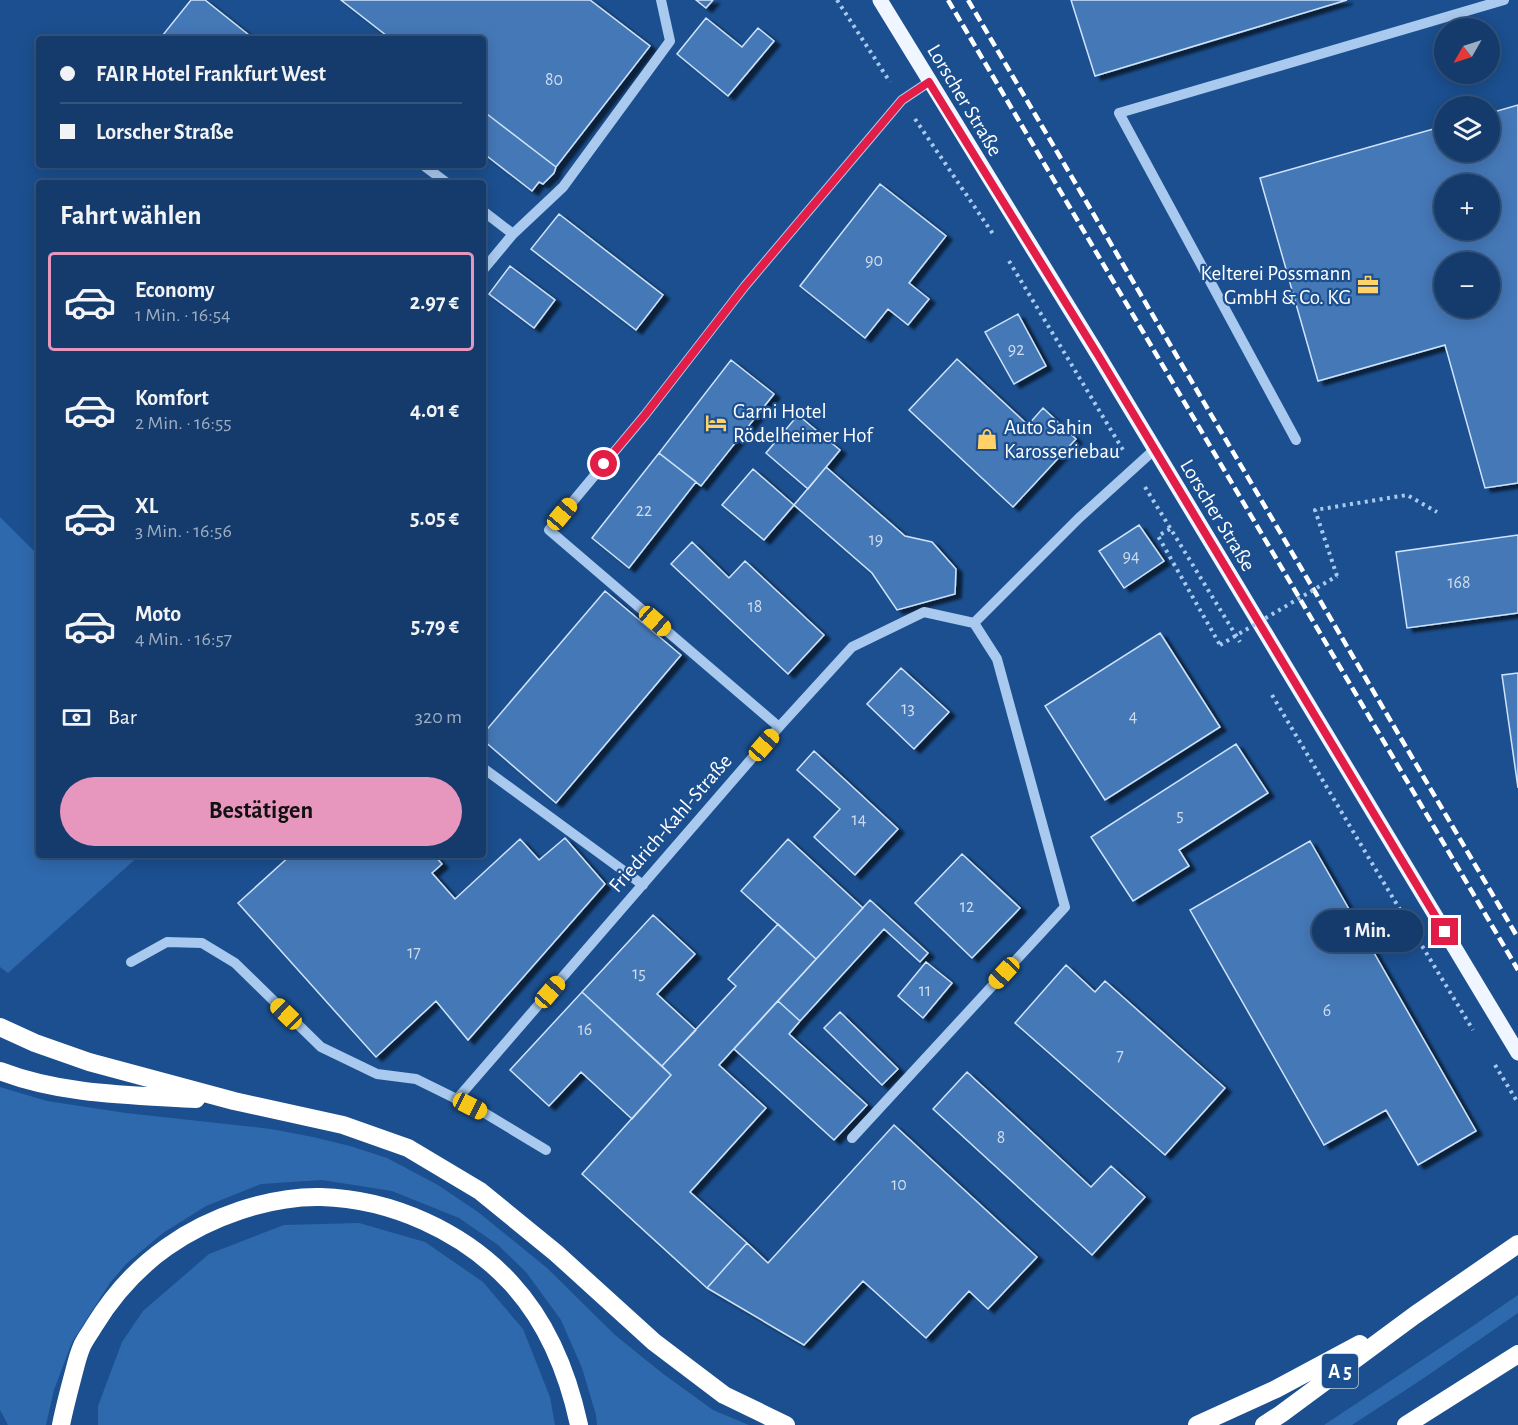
<!DOCTYPE html>
<html lang="de">
<head>
<meta charset="utf-8">
<style>
  :root { --surface:#143b6b; --page:#1d4271; --text:#f1f3f6; --muted:#9dadc1; --line:#33557e; --accent:#e797bd }
  body { margin:0; font-family:"Alegreya Sans",sans-serif; background:var(--page); color:var(--text); height:100vh; display:flex; flex-direction:column; font-size:22px; white-space:nowrap }
  * { box-sizing:border-box; margin:0 }
  p { font-size:20px; color:var(--muted) }
  .icon { flex:none; width:33px; height:33px; fill:none; stroke:currentColor; stroke-width:2; stroke-linecap:round; stroke-linejoin:round }
  .map { position:relative; flex:1; overflow:hidden }
  .sheet { position:absolute; left:36px; top:180px; width:450px; height:678px; display:flex; flex-direction:column; background:var(--surface); border-radius:6px; box-shadow:0 3px 15px #0003,0 0 0 2px var(--line) }
  .sheet>* { flex:none }
  .banner { position:absolute; left:36px; top:36px; width:450px; height:132px; border-radius:6px; box-shadow:0 3px 15px #0003,0 0 0 2px var(--line); display:grid; align-content:center; height:132px; padding:0 24px; background:var(--surface) }
  .needle { width:39px; rotate:231deg }
  .fabs { position:absolute; left:1434px; top:18px; display:grid; gap:12px }
  .fabs a { display:grid; place-items:center; width:66px; height:66px; border-radius:50%; background:var(--surface); box-shadow:0 3px 15px #0003,0 0 0 2px var(--line); font-size:30px }
  .end { position:absolute; width:27px; height:27px; margin:-14px; border:8px solid #e11d48; background:#fff; box-shadow:0 0 0 3px #fff }
  .from { border-radius:50% }
  .bubble { position:absolute; height:42px; border-radius:21px; background:var(--surface); box-shadow:0 3px 15px #0003,0 0 0 2px var(--line); font-size:20px; font-weight:600; line-height:42px; text-align:center }
  .car { position:absolute; width:18px; height:36px; margin:-18px -9px; border-radius:8px; box-shadow:0 0 4px 2px #0007; background:linear-gradient(#f5c518 24%,#345 0 40%,#f5c518 0 76%,#345 0 86%,#f5c518 0) }
  .banner b { display:flex; align-items:center; gap:21px; height:57px; font-size:22px }
  .banner b+b { border-top:2px solid var(--line) }
  .banner i { width:15px; height:15px; background:var(--text) }
  ul { padding:0; list-style:none }
  li { display:flex; align-items:center; gap:18px; height:99px; margin:0 12px 9px; padding:0 12px; border:3px solid transparent; border-radius:6px }
  li div { flex:1 }
  li b { display:block; font-size:22px }
  li em { font-style:normal; font-weight:600 }
  li.active { border-color:var(--accent) }
  li>.icon { width:54px; height:54px; stroke-width:1.5 }
  h2 { padding:0 24px; font-size:27px; line-height:72px }
  .pay { display:flex; align-items:center; gap:15px; height:66px; padding:0 24px; font-size:22px }
  .pay p { margin-inline-start:auto }
  .button { display:flex; gap:12px; margin-top:auto; padding:12px 24px }
  .button a { flex:1; height:69px; border-radius:36px; background:var(--accent); color:#111; font-size:24px; font-weight:600; line-height:69px; text-align:center }
  .map>svg:first-child { display:block }
</style>
</head>
<body>
<div class="map">
<svg width="1518" height="1425" viewBox="0 0 1518 1425">
  <defs>
    <filter id="shadow"><feDropShadow dx="6" dy="4" stdDeviation="1.5" flood-color="#0009"/></filter>
  </defs>
  <rect width="100%" height="100%" fill="#1b4f8f"/>
  <path fill="#2e69ad" d="M0 517 39 556V855H140L8 973 0 967Z
    M0 1087 47 1101 126 1113 271 1129 313 1137 350 1146 387 1158 438 1185 478 1212 547 1268 615 1335 662 1373 713 1410 749 1425H597L596 1415 582 1368 561 1320 526 1272 498 1245 459 1218 392 1191 322 1180 261 1184 206 1206 163 1233 126 1264 110 1283 72 1342 54 1390 46 1425H8L0 1410Z
    M359 1223 425 1242 483 1282 523 1329 550 1397 555 1425H98V1406L122 1342 143 1311 209 1254 284 1225Z
    M1518 1295V1313L1424 1378 1352 1425H1324L1464 1332Z"/>
  <path fill="#4478b7" stroke="#cfe3fa" stroke-width="1.5" fill-rule="evenodd" filter="url(#shadow)" d="M191 0H205L254 39H166L162 36Z
    M341 0H590L650 46 556 167 483 111V39H391Z
    M696 0H713L706 8Z
    M1071 0H1347L1095 76Z
    M706 18 742 47 758 28 774 41 728 96 677 54Z
    M1518 105V483L1485 488 1445 345 1318 381 1260 178 1444 126V152H1490V113ZM1444 184H1490V230H1444ZM1444 262H1490V308H1444Z
    M483 111 556 167 554 173 543 184 539 182 532 191 483 153Z
    M880 184 946 236 909 283 929 299 908 325 888 309 865 338 800 286Z
    M559 214 663 295 636 330 531 249Z
    M510 266 555 300 534 328 489 294Z
    M1018 314 1046 366 1014 384 985 332Z
    M957 359 1028 425 1043 408 1076 439 1013 507 909 410Z
    M731 360 774 394 701 486 659 453Z
    M798 415 840 450 808 489 766 453Z
    M659 453 696 482 629 568 592 538Z
    M826 467 905 536 932 542 956 569 955 594 897 610 872 573 794 505Z
    M753 469 794 505 764 540 722 505Z
    M1139 525 1164 561 1124 588 1099 551Z
    M1518 535V613L1407 628 1396 552Z
    M692 542 729 578 745 561 824 635 788 674 671 564Z
    M605 591 681 655 556 803 483 740V734Z
    M1160 633 1220 727 1105 800 1045 706Z
    M901 668 949 712 914 749 867 704Z
    M1518 673V788L1502 675Z
    M1236 744 1268 793 1179 850 1189 866 1133 901 1091 837Z
    M814 751 898 829 855 875 814 837 840 809 797 770Z
    M565 838 605 884 468 1040 436 1001 376 1057 238 903 291 855H434L442 864 432 873 455 899 520 839 539 860Z
    M788 839 863 908 816 959 741 891Z
    M1310 841 1476 1131 1418 1165 1386 1110 1324 1145 1190 910Z
    M962 854 1020 908 972 958 915 903Z
    M870 900 928 953 920 962 884 929 800 1021 778 1001Z
    M653 915 695 954 657 994 696 1030 662 1066 582 992Z
    M778 924 816 959 719 1065 766 1108 690 1192 747 1243 707 1288 582 1174 671 1075 662 1066 736 986 728 979Z
    M926 962 952 983 923 1018 898 996Z
    M1066 965 1095 992 1105 981 1225 1088 1165 1155 1015 1023Z
    M582 992 671 1075 632 1119 581 1072 549 1106 510 1070Z
    M778 1001 800 1021 789 1034 867 1105 834 1140 734 1049Z
    M840 1012 898 1069 882 1085 824 1028Z
    M967 1072 1091 1187 1111 1166 1145 1197 1092 1255 933 1109Z
    M894 1125 1037 1257 988 1309 969 1291 926 1338 863 1281 804 1345 707 1288 747 1243 768 1263Z"/>
  <g fill="none" stroke-linecap="round" stroke-linejoin="round">
    <path stroke="#a9c9ee" stroke-width="4" stroke-dasharray="3 4.5" stroke-linecap="butt" d="M837 0 890 82
      M915 119 993 234
      M1009 261 1123 450
      M1145 487 1240 642
      M1170 529 1158 536 1220 645
      M1337 576 1315 510 1407 495 1437 512
      M1272 695 1370 860 1473 1030
      M1495 1065 1518 1103"/>
    <path stroke="#a9c9ee" stroke-width="10" d="M423 165 447 183
      M483 211 513 234 563 187 670 41 661 0
      M483 270 513 234
      M1296 440 1119 113 1504 0
      M779 727 549 530 645 415 745 286 902 100 929 82
      M483 768 643 885
      M131 962 167 942 202 943 235 963 321 1047 377 1074 416 1079 483 1112 546 1150
      M457 1099 779 727 852 647 924 612 974 623 1079 518 1154 450
      M852 1138 1065 907 997 659 974 623"/>
    <path stroke="#f0f6ff" stroke-width="15" d="M880 0 1098 355 1518 1053"/>
    <path stroke="#fff" stroke-width="18" d="M0 1027 35 1043 89 1062 234 1101 343 1125 408 1148 480 1191 556 1253 654 1342 724 1395 786 1425
      M0 1071C62 1095 131 1095 196 1099
      M61 1425C65 1405 70 1387 75 1368 77 1360 79 1353 82 1346 85 1339 90 1333 94 1326 113 1295 137 1268 167 1247 209 1217 269 1196 321 1197 391 1199 463 1231 511 1283 547 1322 568 1374 579 1425
      M1197 1425 1276 1389 1360 1344
      M1264 1425 1281 1414 1415 1315 1518 1244
      M1406 1425 1518 1354"/>
    <path stroke="#fff" stroke-width="4.5" stroke-dasharray="10 4.5" stroke-linecap="butt" d="M948 0 1518 970
      M968 0 1518 938"/>
    <path stroke="#a9c9ee" stroke-width="4" stroke-dasharray="3 4.5" stroke-linecap="butt" d="M1220 645 1337 576"/>
  </g>
  <g fill="none" stroke-linecap="round" stroke-linejoin="round">
    <path stroke="#e11d48" stroke-width="8" d="M604 464 645 415 745 286 902 100 929 82 1098 355 1445 932"/>
  </g>
  <defs>
    <symbol id="office-bare" viewBox="-9 -9 18 18"><path d="M-6-3h4V-5.5h4V-3h4V5H-6ZM-1-4.5V-3h2v-1.5ZM-6 0V1H6V0Z" fill="#ffd166" stroke="#1b4f8f" stroke-width="2.5" paint-order="stroke"/></symbol>
    <symbol id="hotel-bare" viewBox="-9 -9 18 18"><path d="M-6-4.5h1.5V1H6V5H4.5V3h-9V5H-6ZM-4 0a1.8 1.8 0 1 1 3.6 0ZM.5 0V-2.5h3Q6-2.5 6 0Z" fill="#ffd166" stroke="#1b4f8f" stroke-width="2.5" paint-order="stroke"/></symbol>
    <symbol id="shop-bare" viewBox="-9 -9 18 18"><path d="M-5-2.5h2.3a2.7 3.5 0 0 1 5.4 0H5L5.5 6h-11ZM-1.5-2.5h3a1.5 2.3 0 0 0-3 0Z" fill="#ffd166" stroke="#1b4f8f" stroke-width="2.5" paint-order="stroke"/></symbol>
  </defs>
  <g fill-rule="evenodd">
    <use href="#office-bare" x="1353" y="270" width="30" height="30"/>
    <use href="#hotel-bare" x="701" y="408" width="30" height="30"/>
    <use href="#shop-bare" x="972" y="424" width="30" height="30"/>
  </g>
  <g text-anchor="middle" stroke-width="4.5" stroke-linejoin="round" paint-order="stroke">
    <g font-size="18" fill="#d0dded">
      <text x="554" y="85">80</text>
      <text x="874" y="266">90</text>
      <text x="1016" y="355">92</text>
      <text x="644" y="516">22</text>
      <text x="876" y="545">19</text>
      <text x="1131" y="562">94</text>
      <text x="1459" y="588">168</text>
      <text x="755" y="612">18</text>
      <text x="908" y="714">13</text>
      <text x="1133" y="722">4</text>
      <text x="1180" y="821">5</text>
      <text x="859" y="825">14</text>
      <text x="967" y="912">12</text>
      <text x="414" y="958">17</text>
      <text x="639" y="979">15</text>
      <text x="925" y="996">11</text>
      <text x="1327" y="1016">6</text>
      <text x="585" y="1035">16</text>
      <text x="1120" y="1061">7</text>
      <text x="1001" y="1143">8</text>
      <text x="899" y="1190">10</text>
    </g>
    <rect fill="#1b4f8f" stroke="#bbcadd" stroke-width="1.5" x="1322" y="1354" width="36" height="34" rx="4.5"/>
    <g font-size="20" font-weight="bold" fill="#fff">
      <text x="1340" y="1378">A 5</text>
    </g>
    <g font-size="21" fill="#fff" stroke="#1b4f8f">
      <text transform="translate(965 100) rotate(59)" y="7">Lorscher Straße</text>
      <text transform="translate(1218 515) rotate(59)" y="7">Lorscher Straße</text>
      <text transform="translate(670 823) rotate(-49)" y="7">Friedrich-Kahl-Straße</text>
    </g>
    <g font-size="21" fill="#fff" stroke="#1b4f8f" text-anchor="start">
      <text x="1351" y="280" text-anchor="end">Kelterei Possmann<tspan x="1351" dy="24">GmbH &amp; Co. KG</tspan></text>
      <text x="733" y="418">Garni Hotel<tspan x="733" dy="24">Rödelheimer Hof</tspan></text>
      <text x="1004" y="434">Auto Sahin<tspan x="1004" dy="24">Karosseriebau</tspan></text>
    </g>
  </g>
</svg>
<div class="fabs">
<a><svg class="needle" viewBox="-14 -14 28 28"><path d="M0-13l5 13h-10z" fill="#e53935"/><path d="M0 13l5-13h-10z" fill="#9dadc1"/></svg></a>
<a><svg class="icon" aria-label="layers" viewBox="0 0 24 24"><path d="M12 4l9 5-9 5-9-5zM3 14l9 5 9-5"/></svg></a>
<a>+</a>
<a>−</a>
</div>
<i class="end from" style="left:604px;top:464px"></i>
<i class="end" style="left:1445px;top:932px"></i>
<div class="bubble" style="left:1312px;top:910px;width:111px">1 Min.</div>
<i class="car" style="left:562px;top:514px;rotate:40deg"></i>
<i class="car" style="left:655px;top:621px;rotate:131deg"></i>
<i class="car" style="left:764px;top:745px;rotate:41deg"></i>
<i class="car" style="left:1004px;top:973px;rotate:223deg"></i>
<i class="car" style="left:550px;top:992px;rotate:41deg"></i>
<i class="car" style="left:286px;top:1014px;rotate:314deg"></i>
<i class="car" style="left:470px;top:1106px;rotate:117deg"></i>
<div class="banner">
<b><i class="from"></i>FAIR Hotel Frankfurt West</b>
<b><i></i>Lorscher Straße</b>
</div>
<section class="sheet">
<h2>Fahrt wählen</h2>
<ul>
<li class="active"><svg class="icon" aria-label="car" viewBox="0 0 24 24"><path d="M5 17H2v-5l4-1 3-4h7l3 4 3 1v5h-3M9 17h6M6 11h13"/><circle cx="7" cy="17" r="2"/><circle cx="17" cy="17" r="2"/></svg><div><b>Economy</b><p>1 Min. · 16:54</p></div><em>2.97 €</em></li>
<li><svg class="icon" aria-label="car" viewBox="0 0 24 24"><path d="M5 17H2v-5l4-1 3-4h7l3 4 3 1v5h-3M9 17h6M6 11h13"/><circle cx="7" cy="17" r="2"/><circle cx="17" cy="17" r="2"/></svg><div><b>Komfort</b><p>2 Min. · 16:55</p></div><em>4.01 €</em></li>
<li><svg class="icon" aria-label="car" viewBox="0 0 24 24"><path d="M5 17H2v-5l4-1 3-4h7l3 4 3 1v5h-3M9 17h6M6 11h13"/><circle cx="7" cy="17" r="2"/><circle cx="17" cy="17" r="2"/></svg><div><b>XL</b><p>3 Min. · 16:56</p></div><em>5.05 €</em></li>
<li><svg class="icon" aria-label="car" viewBox="0 0 24 24"><path d="M5 17H2v-5l4-1 3-4h7l3 4 3 1v5h-3M9 17h6M6 11h13"/><circle cx="7" cy="17" r="2"/><circle cx="17" cy="17" r="2"/></svg><div><b>Moto</b><p>4 Min. · 16:57</p></div><em>5.79 €</em></li>
</ul>
<div class="pay"><svg class="icon" aria-label="cash" viewBox="0 0 24 24"><path d="M3 7h18v10H3z"/><circle cx="12" cy="12" r="2"/></svg>Bar<p>320 m</p></div>
<div class="button"><a>Bestätigen</a></div>
</section>
</div>
</body>
</html>
